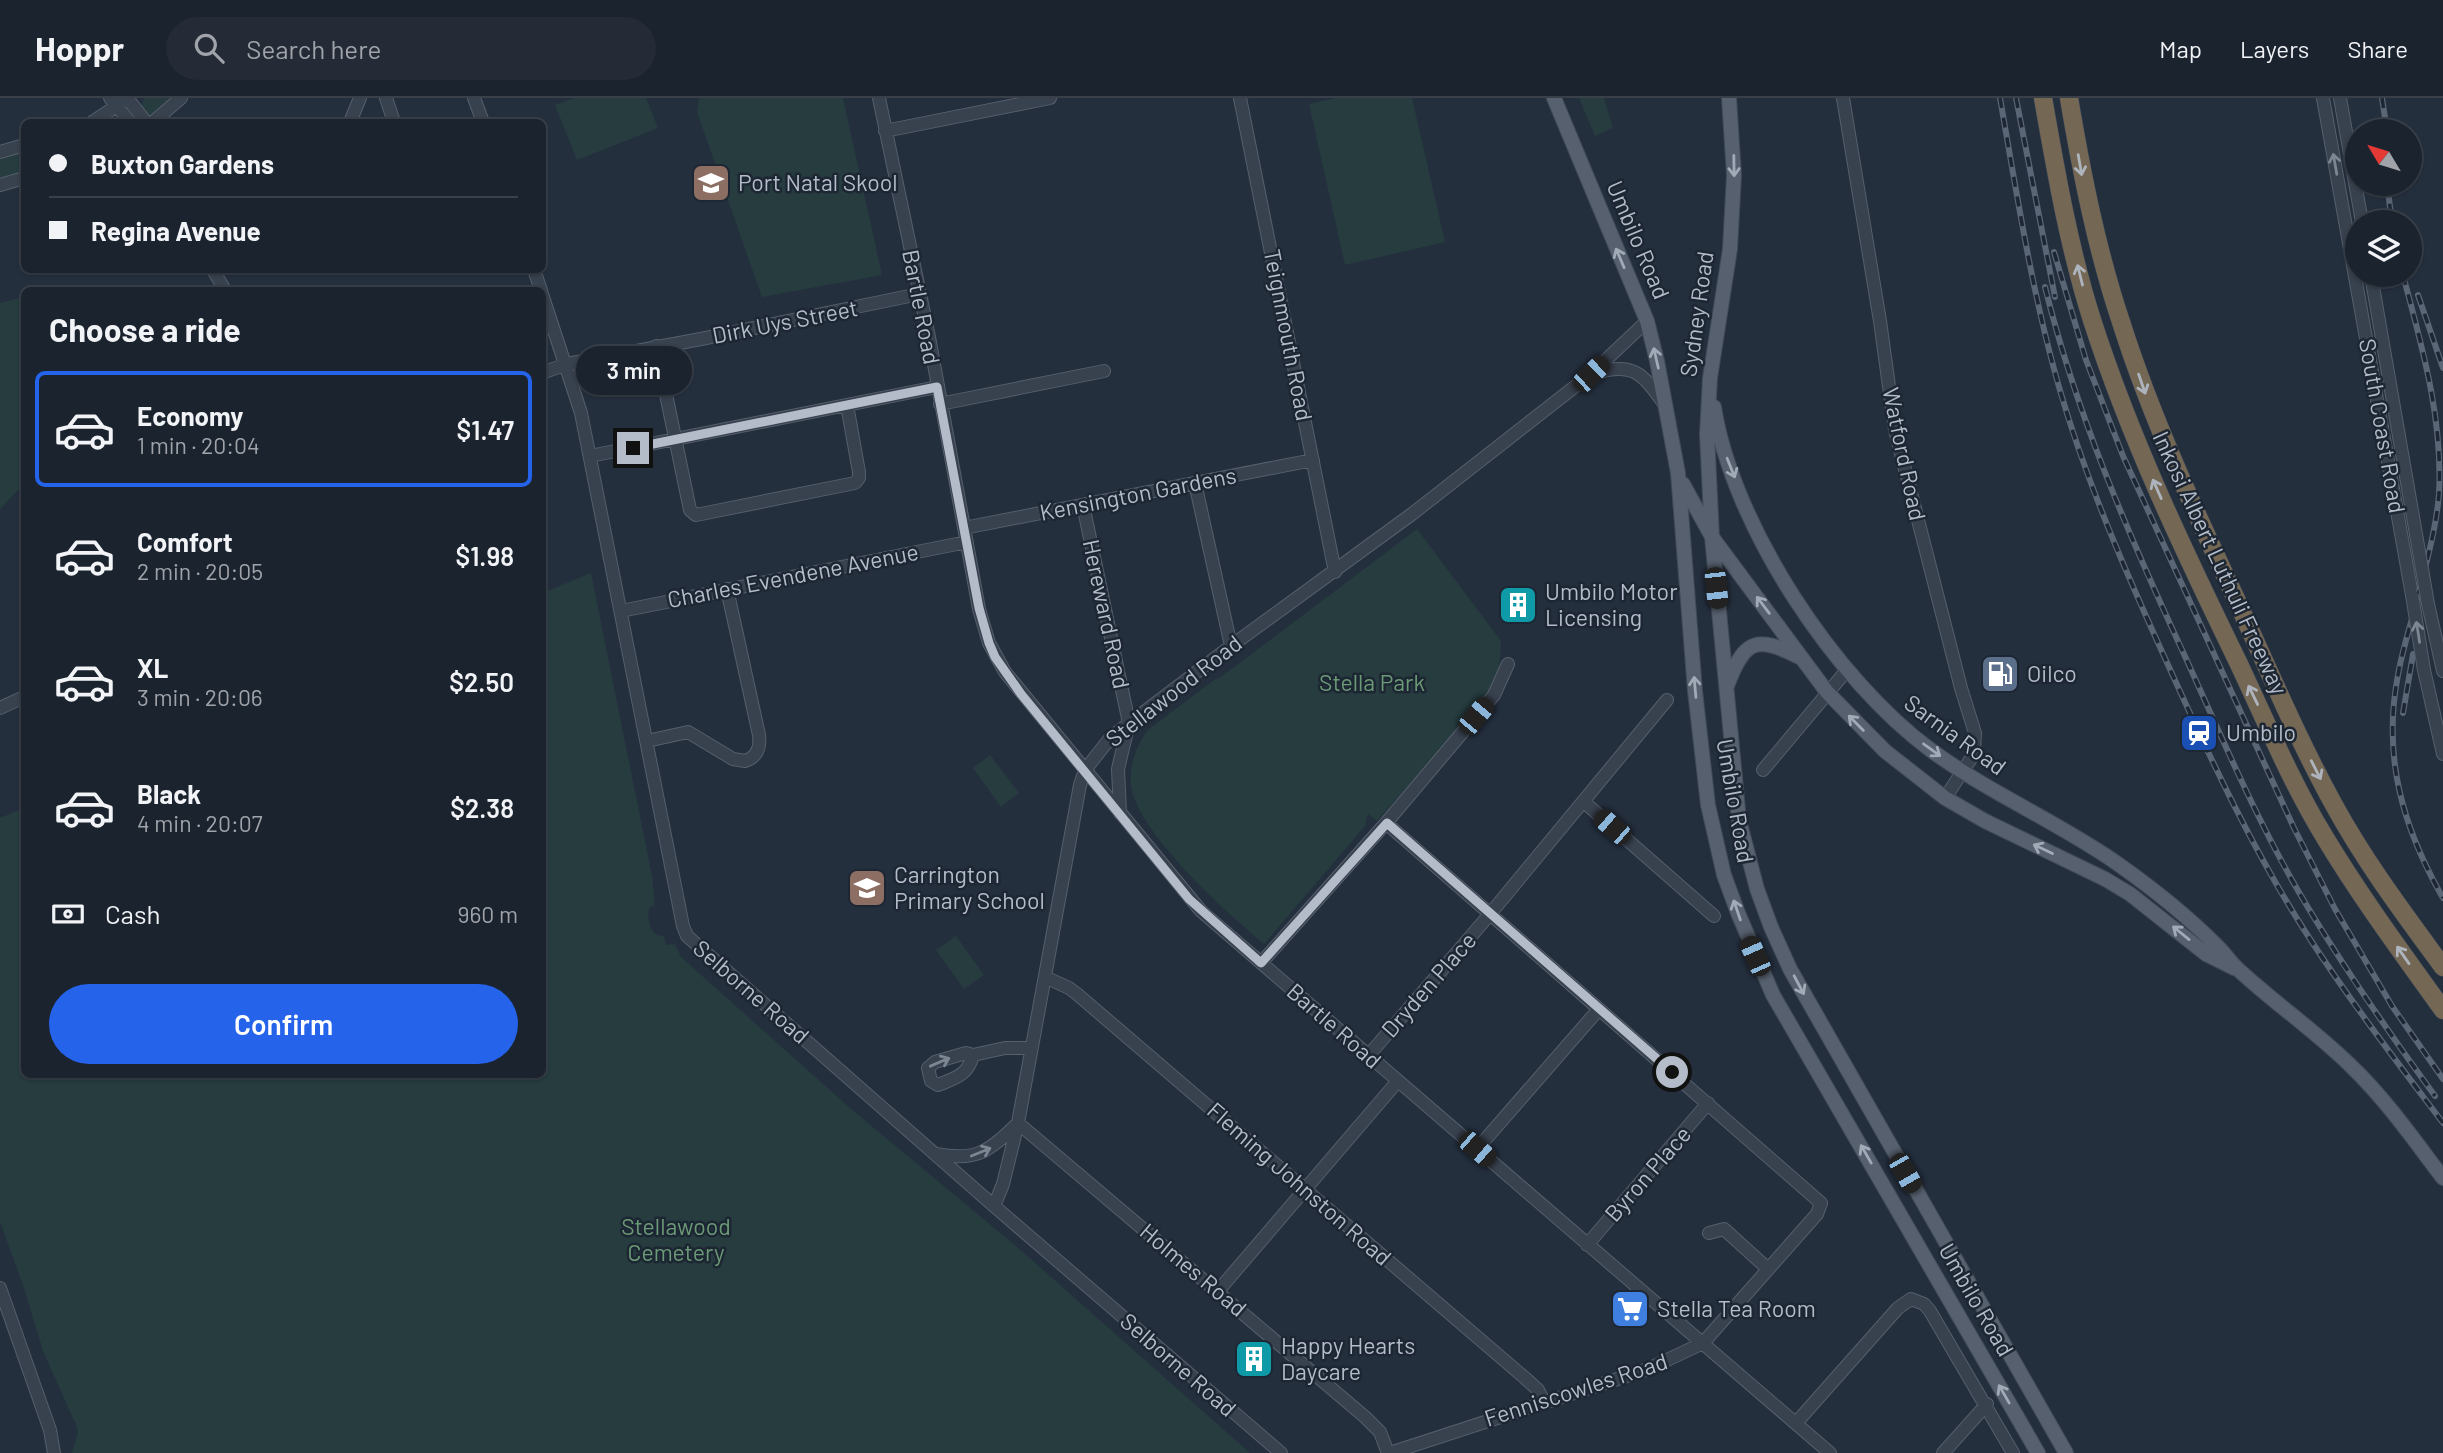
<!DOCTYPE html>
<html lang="en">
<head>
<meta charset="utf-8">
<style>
  :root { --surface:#1b232e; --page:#242b36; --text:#f1f3f6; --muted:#a0a4aa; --line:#39404a; --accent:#2563eb }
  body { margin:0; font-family:Barlow,sans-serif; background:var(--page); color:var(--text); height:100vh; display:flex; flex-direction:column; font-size:26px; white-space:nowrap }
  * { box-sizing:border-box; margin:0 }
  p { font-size:23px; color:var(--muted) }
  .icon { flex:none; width:38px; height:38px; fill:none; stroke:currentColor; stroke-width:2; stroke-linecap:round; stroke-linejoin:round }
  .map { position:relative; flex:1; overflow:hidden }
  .side { position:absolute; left:21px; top:189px; width:525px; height:791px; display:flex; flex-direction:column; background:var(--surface); border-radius:10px; box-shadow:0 2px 5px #0004,0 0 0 2px var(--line) }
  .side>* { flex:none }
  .banner { position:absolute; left:21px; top:21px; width:525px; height:154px; border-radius:10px; box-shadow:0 2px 5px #0004,0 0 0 2px var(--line); display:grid; align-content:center; height:154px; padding:0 28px; background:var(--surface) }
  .needle { width:46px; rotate:308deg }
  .controls { position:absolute; left:2345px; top:21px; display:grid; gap:14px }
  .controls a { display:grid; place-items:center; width:77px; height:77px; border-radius:50%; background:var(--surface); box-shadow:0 2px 5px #0004,0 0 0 2px var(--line); font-size:35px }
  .end { position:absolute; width:32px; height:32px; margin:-16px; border:9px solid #b4bcc9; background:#111; box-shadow:0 0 0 4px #111 }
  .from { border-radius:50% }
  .bubble { position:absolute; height:49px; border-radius:24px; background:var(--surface); box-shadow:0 2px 5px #0004,0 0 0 2px var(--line); font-size:23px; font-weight:600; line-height:49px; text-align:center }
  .car { position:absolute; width:21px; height:42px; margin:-21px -10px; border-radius:9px; box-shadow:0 0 5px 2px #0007; background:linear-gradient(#222 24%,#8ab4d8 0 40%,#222 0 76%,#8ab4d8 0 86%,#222 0) }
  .banner b { display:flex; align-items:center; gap:24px; height:66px; font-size:26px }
  .banner b+b { border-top:2px solid var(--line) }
  .banner i { width:18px; height:18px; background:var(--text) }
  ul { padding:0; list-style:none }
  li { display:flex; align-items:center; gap:21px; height:116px; margin:0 14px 10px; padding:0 14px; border:4px solid transparent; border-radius:10px }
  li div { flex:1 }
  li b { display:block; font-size:26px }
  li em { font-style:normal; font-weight:600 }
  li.selected { border-color:var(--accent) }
  li>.icon { width:63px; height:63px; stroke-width:1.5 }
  h2 { padding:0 28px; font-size:32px; line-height:84px }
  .pay { display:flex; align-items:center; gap:18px; height:77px; padding:0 28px; font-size:26px }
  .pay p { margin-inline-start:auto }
  .action { display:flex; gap:14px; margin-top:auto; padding:14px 28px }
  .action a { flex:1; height:80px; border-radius:42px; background:var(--accent); color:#fff; font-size:28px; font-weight:600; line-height:80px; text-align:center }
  header { display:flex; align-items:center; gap:42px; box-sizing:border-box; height:98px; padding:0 35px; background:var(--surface); border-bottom:2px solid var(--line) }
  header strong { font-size:33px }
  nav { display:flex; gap:38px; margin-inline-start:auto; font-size:24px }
  .search { width:490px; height:63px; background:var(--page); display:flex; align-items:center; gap:18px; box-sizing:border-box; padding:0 24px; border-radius:38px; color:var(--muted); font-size:26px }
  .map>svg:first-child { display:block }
</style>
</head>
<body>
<header>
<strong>Hoppr</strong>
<div class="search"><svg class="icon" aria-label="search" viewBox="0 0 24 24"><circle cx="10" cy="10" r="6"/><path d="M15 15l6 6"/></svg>Search here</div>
<nav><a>Map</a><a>Layers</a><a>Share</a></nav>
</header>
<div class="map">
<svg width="2443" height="1355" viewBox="0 0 2443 1355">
  <rect width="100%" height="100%" fill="#242f3e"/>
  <path fill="#263c3f" d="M144 0H172L150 19 146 17 141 9Z
    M573 0H646L658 30 577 62 555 7Z
    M699 0H843L882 177 762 199 697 14Z
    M1335 0H1412L1445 144 1345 167 1309 6Z
    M1579 0H1604L1613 30 1595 38Z
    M24 54V76L0 83V60Z
    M24 199V386L0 411V205Z
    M1417 431 1501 543 1499 578 1492 594 1377 723 1368 716 1365 728 1264 846C1224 812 1150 746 1133 697 1126 675 1135 648 1149 631L1214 582 1221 579Z
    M591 475 652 778 655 807 649 810C647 821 650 839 664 838L666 847 675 846 681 859 850 1010 1016 1148 1250 1355H72L78 1334 76 1327 43 1253 24 1190 0 1124V720L24 710V976H542L543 495Z
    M990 657 1019 695 1001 709 973 670Z
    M956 838 984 877 964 891 936 852Z"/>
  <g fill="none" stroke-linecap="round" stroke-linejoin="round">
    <defs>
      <path id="minor" d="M110 0 130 24
        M127 0 146 24
        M386 0 394 24
        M474 0 483 24
        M879 0 929 239 979 511 989 545 1005 574 1201 813 1830 1355
        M1240 0 1335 474
        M1843 0 1880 223 1895 332 1961 590 1975 635 1974 656 1945 700
        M2323 0 2412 497
        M2340 0 2362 124
        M92 24 129 0
        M153 24 181 0
        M350 24 360 0
        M885 33 1050 0
        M0 54 24 47
        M0 87 24 80
        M213 172 225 192
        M534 172 541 192
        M2371 177 2416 436
        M542 196 581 315 683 828 687 838 994 1108 1281 1355
        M656 248 690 412 696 417 855 385 859 380V374L847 307
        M542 275 567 266 706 240 919 196
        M1595 275C1635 263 1643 277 1665 307
        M940 306 1104 273
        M590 358 937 289
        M1195 385 1231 548
        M1083 407 1129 625 1118 671 1120 715
        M964 430 1313 362
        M2428 506 2443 573
        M621 513 967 444
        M2424 572 2443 656
        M0 610 24 599
        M647 643 688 634 733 661 745 663 750 661C759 655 760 647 759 637L727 491
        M1763 672 1847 572
        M1584 704 1714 818
        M1386 725 1821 1105 1817 1116 1703 1245 1648 1271 1390 1355
        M1261 865 1386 725 1494 597 1508 566
        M1045 879 1069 890 1077 896 1525 1280 1538 1292 1544 1304
        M973 957C968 977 956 980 938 987L931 983 928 970 935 964 966 955 973 957 1005 950H1031
        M1368 958 1490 816 1667 602
        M1477 1051 1599 911
        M937 1056C978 1064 990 1052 1018 1025L1365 1319 1380 1334 1388 1355
        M994 1108 1003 1086 1018 1025 1080 687 1085 672 1111 639 1231 548 1412 416 1591 276 1647 223
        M1709 1135 1724 1131 1768 1171
        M1587 1147 1708 1005
        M0 1190 50 1332 54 1355
        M1218 1193 1397 984
        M1796 1325 1898 1210 1911 1201 1924 1206 1930 1213 2013 1355
        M1943 1355 1987 1306"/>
      <path id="major" d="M1554 0 1647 223 1657 263 1678 375 1695 593 1708 707 1724 777 1738 815 1773 897 2038 1355
        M1729 0 1734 77 1730 151 1710 280 1707 336 1712 439 1739 722 1757 791 1771 829 1790 871 2066 1355
        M1714 309C1733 428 1835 582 1932 653 1991 696 2060 725 2118 766 2152 790 2186 817 2215 846 2225 855 2231 866 2241 874 2277 907 2318 935 2353 970 2387 1003 2414 1042 2443 1080
        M1683 386 1712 439 1827 594 1885 653 1945 700 1985 723 2105 781 2130 796 2206 856 2234 870
        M1727 588C1744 543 1755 536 1799 559"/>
      <path id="highway" d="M2043 0C2056 74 2069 150 2092 222 2130 340 2183 451 2237 562 2265 621 2290 682 2324 738 2360 798 2402 855 2443 912
        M2069 0C2082 77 2097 153 2122 227 2152 321 2194 411 2236 501 2268 570 2297 640 2334 707 2365 764 2405 817 2443 869"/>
    </defs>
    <use href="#minor" stroke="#565f6c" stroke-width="14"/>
    <use href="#major" stroke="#414a57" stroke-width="16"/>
    <use href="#highway" stroke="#434c59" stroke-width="19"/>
    <use href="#minor" stroke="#38414e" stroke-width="12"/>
    <use href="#major" stroke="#56606e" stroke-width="14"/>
    <use href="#highway" stroke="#746855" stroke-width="18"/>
    <defs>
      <path id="rail" d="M2000 0C2017 97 2032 195 2059 289 2087 386 2127 477 2169 569 2211 662 2254 755 2310 841 2351 904 2397 964 2443 1025
        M2016 0 2055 199
        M2382 0 2387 33
        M2387 86 2392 124
        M2054 154 2086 262 2123 358 2294 730 2335 811 2392 908 2443 981
        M2403 177C2422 249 2443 320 2439 396 2436 434 2424 472 2415 510 2409 532 2402 554 2398 577 2382 659 2403 730 2443 800
        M2045 189C2077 318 2127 433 2183 554 2220 635 2255 719 2300 796 2341 866 2387 932 2435 998
        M2418 197 2443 270
        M2403 615 2413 556"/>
    </defs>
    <use href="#rail" stroke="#5a6575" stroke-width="6"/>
    <use href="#rail" stroke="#1d2633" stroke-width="3.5" stroke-dasharray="10" stroke-linecap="butt"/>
    <defs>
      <path id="minor-bridge" d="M2416 436 2428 506
        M2412 497 2424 572"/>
    </defs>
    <use href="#minor-bridge" stroke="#565f6c" stroke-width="14" stroke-linecap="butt"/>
    <use href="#minor-bridge" stroke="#38414e" stroke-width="12"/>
  </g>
  <defs><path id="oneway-shaft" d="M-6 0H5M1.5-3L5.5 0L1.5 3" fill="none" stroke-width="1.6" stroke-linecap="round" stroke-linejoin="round" transform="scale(1.75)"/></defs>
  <g stroke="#7c8592">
    <use href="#oneway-shaft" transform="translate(2335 66) rotate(-100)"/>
    <use href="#oneway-shaft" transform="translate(2418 534) rotate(-99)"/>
    <use href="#oneway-shaft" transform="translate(940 964) rotate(-23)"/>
    <use href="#oneway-shaft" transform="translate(981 1054) rotate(-22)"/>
  </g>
  <g stroke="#aeb4bd">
    <use href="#oneway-shaft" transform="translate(2080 67) rotate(80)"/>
    <use href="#oneway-shaft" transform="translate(2080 177) rotate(-104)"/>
    <use href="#oneway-shaft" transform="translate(2142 286) rotate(71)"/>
    <use href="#oneway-shaft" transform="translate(2157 391) rotate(-114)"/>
    <use href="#oneway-shaft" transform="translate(2253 597) rotate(-116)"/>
    <use href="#oneway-shaft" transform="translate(2316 672) rotate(63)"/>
    <use href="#oneway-shaft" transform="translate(2403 857) rotate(-125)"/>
  </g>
  <g stroke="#a1aab7">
    <use href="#oneway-shaft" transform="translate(1734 68) rotate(89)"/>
    <use href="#oneway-shaft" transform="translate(1620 160) rotate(-113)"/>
    <use href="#oneway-shaft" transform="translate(1656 260) rotate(-103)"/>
    <use href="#oneway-shaft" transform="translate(1731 370) rotate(68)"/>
    <use href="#oneway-shaft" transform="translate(1763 507) rotate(-127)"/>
    <use href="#oneway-shaft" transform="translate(1695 589) rotate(-95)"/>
    <use href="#oneway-shaft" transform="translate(1856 625) rotate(-135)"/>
    <use href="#oneway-shaft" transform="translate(1932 652) rotate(36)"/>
    <use href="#oneway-shaft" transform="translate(2043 751) rotate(-154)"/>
    <use href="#oneway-shaft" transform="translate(1737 812) rotate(-109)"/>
    <use href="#oneway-shaft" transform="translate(2181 835) rotate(-141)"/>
    <use href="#oneway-shaft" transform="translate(1799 887) rotate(62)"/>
    <use href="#oneway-shaft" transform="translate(1866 1056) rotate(-120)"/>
    <use href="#oneway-shaft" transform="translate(2004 1296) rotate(-120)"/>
  </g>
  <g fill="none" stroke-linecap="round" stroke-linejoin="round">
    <path stroke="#b4bcc9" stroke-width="9" d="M633 350 937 289 979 510 989 545 995 559 1021 596 1189 801 1261 865 1387 725 1672 974"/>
  </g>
  <defs>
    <symbol id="school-square" viewBox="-11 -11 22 22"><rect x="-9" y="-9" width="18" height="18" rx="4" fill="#8d6e63" stroke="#1d2633"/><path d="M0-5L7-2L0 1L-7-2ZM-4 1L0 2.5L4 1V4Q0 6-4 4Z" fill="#fff"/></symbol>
    <symbol id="building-square" viewBox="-11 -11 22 22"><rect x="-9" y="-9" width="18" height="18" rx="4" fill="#0f9aa8" stroke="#1d2633"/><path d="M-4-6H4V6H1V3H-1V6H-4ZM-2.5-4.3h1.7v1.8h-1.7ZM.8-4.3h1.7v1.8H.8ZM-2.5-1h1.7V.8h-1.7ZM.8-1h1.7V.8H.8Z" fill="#fff"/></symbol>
    <symbol id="fuel-square" viewBox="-11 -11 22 22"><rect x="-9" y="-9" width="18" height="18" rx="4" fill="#5c6f8a" stroke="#1d2633"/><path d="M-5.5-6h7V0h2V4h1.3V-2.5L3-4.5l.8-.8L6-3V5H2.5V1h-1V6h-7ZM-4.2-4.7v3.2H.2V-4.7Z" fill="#fff"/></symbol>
    <symbol id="station-square" viewBox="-11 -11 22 22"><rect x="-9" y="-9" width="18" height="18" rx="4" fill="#1a4fb4" stroke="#1d2633"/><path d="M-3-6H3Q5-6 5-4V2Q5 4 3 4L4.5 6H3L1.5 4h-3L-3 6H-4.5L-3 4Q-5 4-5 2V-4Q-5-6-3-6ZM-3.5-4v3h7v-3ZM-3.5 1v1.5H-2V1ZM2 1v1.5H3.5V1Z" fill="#fff"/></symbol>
    <symbol id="supermarket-square" viewBox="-11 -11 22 22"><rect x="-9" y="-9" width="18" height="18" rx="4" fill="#3f7fe0" stroke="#1d2633"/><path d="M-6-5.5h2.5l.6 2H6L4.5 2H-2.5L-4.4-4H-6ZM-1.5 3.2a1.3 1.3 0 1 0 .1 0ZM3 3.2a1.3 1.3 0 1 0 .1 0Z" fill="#fff"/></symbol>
  </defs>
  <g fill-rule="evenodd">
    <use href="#school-square" x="689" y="63" width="44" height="44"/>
    <use href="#building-square" x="1496" y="485" width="44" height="44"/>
    <use href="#fuel-square" x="1978" y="554" width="44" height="44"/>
    <use href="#station-square" x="2177" y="613" width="44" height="44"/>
    <use href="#school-square" x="845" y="768" width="44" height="44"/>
    <use href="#supermarket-square" x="1608" y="1189" width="44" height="44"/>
    <use href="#building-square" x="1232" y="1239" width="44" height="44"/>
  </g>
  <g text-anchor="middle" stroke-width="5" stroke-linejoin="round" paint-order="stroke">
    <g font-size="23" fill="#b4bcc9" stroke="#1d2633" text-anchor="start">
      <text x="738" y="93">Port Natal Skool</text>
      <text x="1545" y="502">Umbilo Motor<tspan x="1545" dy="26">Licensing</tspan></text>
      <text x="2027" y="584">Oilco</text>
      <text x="2226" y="643">Umbilo</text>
      <text x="894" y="785">Carrington<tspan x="894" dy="26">Primary School</tspan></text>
      <text x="1657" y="1219">Stella Tea Room</text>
      <text x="1281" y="1256">Happy Hearts<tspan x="1281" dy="26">Daycare</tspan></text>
    </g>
    <g font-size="23" fill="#b4bcc9" stroke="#1d2633">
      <text transform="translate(1638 142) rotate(67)" y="8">Umbilo Road</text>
      <text transform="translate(921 209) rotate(79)" y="8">Bartle Road</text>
      <text transform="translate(1697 216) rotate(-82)" y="8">Sydney Road</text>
      <text transform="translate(785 224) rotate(-11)" y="8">Dirk Uys Street</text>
      <text transform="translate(1288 237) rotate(79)" y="8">Teignmouth Road</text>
      <text transform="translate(2382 328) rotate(80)" y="8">South Coast Road</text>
      <text transform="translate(1904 356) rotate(78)" y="8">Watford Road</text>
      <text transform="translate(1138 396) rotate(-11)" y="8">Kensington Gardens</text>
      <text transform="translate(2220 465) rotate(65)" y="8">Inkosi Albert Luthuli Freeway</text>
      <text transform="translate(793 478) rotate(-11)" y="8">Charles Evendene Avenue</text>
      <text transform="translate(1106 516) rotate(78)" y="8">Hereward Road</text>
      <text transform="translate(1174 593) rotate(-38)" y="8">Stellawood Road</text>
      <text transform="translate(1955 637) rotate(36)" y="8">Sarnia Road</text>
      <text transform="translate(1735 703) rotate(80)" y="8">Umbilo Road</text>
      <text transform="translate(1429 887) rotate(-49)" y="8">Dryden Place</text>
      <text transform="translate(751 894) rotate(41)" y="8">Selborne Road</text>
      <text transform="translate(1334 928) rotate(41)" y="8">Bartle Road</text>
      <text transform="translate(1648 1076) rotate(-49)" y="8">Byron Place</text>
      <text transform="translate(1299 1086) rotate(41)" y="8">Fleming Johnston Road</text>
      <text transform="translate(1193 1172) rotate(40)" y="8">Holmes Road</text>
      <text transform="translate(1976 1202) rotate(60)" y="8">Umbilo Road</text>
      <text transform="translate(1178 1267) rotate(41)" y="8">Selborne Road</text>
      <text transform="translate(1576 1292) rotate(-18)" y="8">Fenniscowles Road</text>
    </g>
    <g font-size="23" fill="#6b9a76" stroke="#1d2633">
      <text x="1372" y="593">Stella Park</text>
      <text x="676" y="1137">Stellawood<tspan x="676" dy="26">Cemetery</tspan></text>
    </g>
  </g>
</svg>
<div class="controls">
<a><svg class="needle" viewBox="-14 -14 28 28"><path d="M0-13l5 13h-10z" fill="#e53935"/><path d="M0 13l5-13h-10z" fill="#a0a4aa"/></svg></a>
<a><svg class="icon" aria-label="layers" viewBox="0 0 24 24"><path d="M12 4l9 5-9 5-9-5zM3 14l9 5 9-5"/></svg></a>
</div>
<i class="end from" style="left:1672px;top:974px"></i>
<i class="end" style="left:633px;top:350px"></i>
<div class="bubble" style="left:576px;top:248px;width:116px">3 min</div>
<i class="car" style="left:1591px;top:276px;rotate:46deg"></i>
<i class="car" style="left:1716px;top:490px;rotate:174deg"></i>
<i class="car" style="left:1476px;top:618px;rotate:40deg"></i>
<i class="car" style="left:1612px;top:729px;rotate:311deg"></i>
<i class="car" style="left:1755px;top:858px;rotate:336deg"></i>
<i class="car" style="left:1477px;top:1051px;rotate:131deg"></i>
<i class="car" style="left:1905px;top:1075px;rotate:150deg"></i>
<div class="banner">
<b><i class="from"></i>Buxton Gardens</b>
<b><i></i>Regina Avenue</b>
</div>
<section class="side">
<h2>Choose a ride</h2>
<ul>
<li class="selected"><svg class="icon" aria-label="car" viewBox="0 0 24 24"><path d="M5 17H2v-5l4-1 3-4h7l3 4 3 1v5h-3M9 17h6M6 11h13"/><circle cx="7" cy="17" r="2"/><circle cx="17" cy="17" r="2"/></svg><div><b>Economy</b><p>1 min · 20:04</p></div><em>$1.47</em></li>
<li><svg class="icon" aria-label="car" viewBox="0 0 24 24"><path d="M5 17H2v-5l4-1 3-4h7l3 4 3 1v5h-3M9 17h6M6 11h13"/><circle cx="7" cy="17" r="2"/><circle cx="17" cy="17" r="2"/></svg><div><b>Comfort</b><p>2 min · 20:05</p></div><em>$1.98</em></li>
<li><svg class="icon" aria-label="car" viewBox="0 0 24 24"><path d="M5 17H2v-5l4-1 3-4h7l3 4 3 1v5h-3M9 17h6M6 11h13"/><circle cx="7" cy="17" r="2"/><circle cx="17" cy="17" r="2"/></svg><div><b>XL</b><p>3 min · 20:06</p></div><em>$2.50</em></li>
<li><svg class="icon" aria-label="car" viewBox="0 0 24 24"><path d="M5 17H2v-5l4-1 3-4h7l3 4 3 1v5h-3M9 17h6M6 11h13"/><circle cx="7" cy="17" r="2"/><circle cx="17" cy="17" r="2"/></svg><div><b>Black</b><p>4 min · 20:07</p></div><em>$2.38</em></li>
</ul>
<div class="pay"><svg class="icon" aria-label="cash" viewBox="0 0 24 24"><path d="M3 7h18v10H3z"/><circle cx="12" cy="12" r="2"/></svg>Cash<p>960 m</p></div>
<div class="action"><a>Confirm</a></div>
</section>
</div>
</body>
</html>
